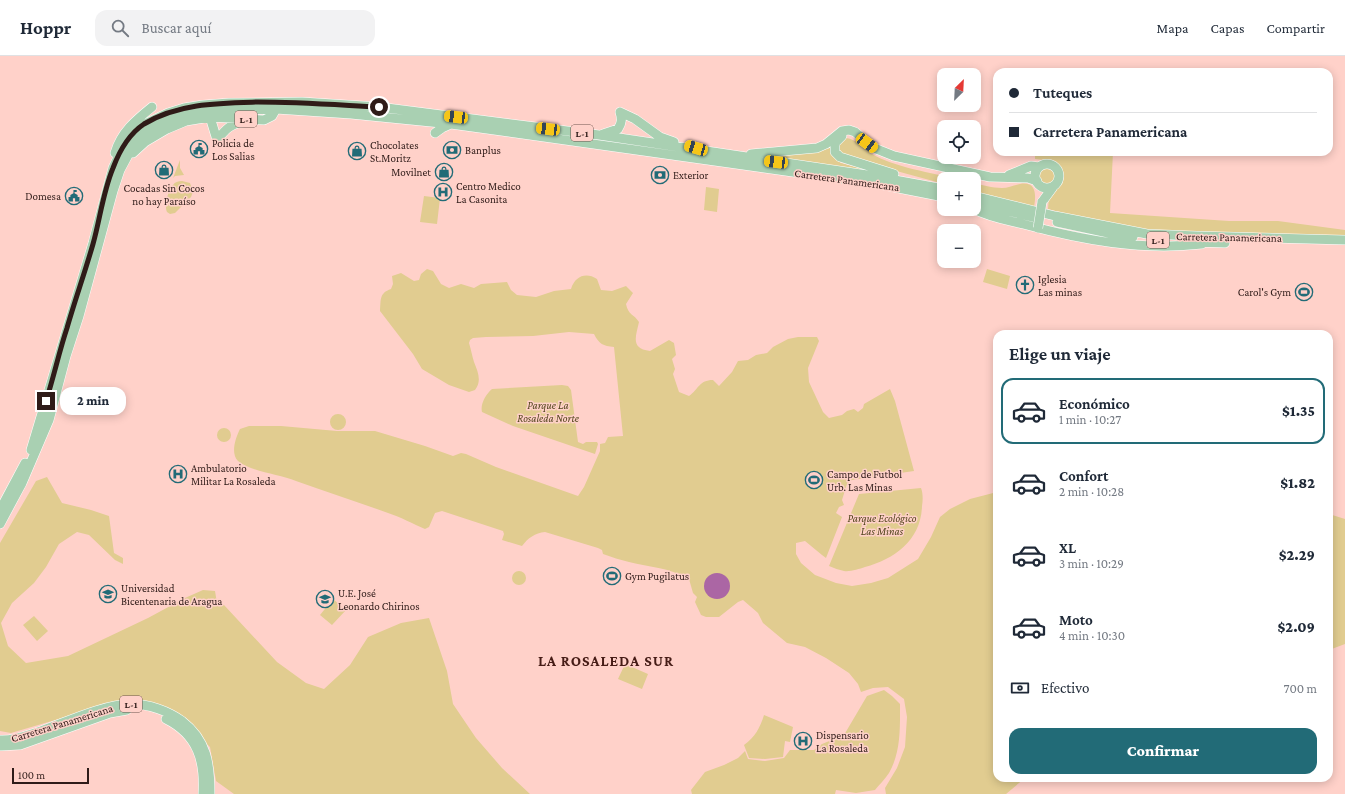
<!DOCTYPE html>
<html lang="es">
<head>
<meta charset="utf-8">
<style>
  :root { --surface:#fff; --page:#f2f2f3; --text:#1f2937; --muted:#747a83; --line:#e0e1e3; --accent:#226b77 }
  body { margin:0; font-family:"Crimson Pro",serif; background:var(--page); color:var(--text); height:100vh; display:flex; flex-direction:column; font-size:15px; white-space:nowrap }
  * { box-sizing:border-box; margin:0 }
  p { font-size:13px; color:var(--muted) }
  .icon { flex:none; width:22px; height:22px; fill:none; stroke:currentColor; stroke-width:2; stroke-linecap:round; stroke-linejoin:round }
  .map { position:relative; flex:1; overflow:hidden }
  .details { position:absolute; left:993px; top:274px; width:340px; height:452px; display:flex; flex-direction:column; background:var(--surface); border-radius:12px; box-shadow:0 2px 10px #0003 }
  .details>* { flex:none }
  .hud { position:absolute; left:993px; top:12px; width:340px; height:88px; border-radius:12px; box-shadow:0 2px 10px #0003; display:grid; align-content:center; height:88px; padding:0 16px; background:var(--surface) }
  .needle { width:26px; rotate:24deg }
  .buttons { position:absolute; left:937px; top:12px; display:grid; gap:8px }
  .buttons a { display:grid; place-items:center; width:44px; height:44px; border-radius:8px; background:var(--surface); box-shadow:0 2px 10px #0003; font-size:20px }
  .scale { position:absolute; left:12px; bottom:10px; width:77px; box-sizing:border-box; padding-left:4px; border:2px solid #2f1b18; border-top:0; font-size:11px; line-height:14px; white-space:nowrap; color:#2f1b18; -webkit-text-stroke:3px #ffd1c9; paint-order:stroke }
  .end { position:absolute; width:18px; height:18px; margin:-9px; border:5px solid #2f1b18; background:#fff; box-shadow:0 0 0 2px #fff }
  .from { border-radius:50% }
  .bubble { position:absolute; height:28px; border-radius:12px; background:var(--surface); box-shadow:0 2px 10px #0003; font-size:13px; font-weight:800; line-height:28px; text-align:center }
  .car { position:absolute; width:12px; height:24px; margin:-12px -6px; border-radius:5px; box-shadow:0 0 3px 1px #0007; background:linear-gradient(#f5c518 24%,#345 0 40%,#f5c518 0 76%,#345 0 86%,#f5c518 0) }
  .hud b { display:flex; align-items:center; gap:14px; height:38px; font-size:15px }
  .hud b+b { border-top:1px solid var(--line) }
  .hud i { width:10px; height:10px; background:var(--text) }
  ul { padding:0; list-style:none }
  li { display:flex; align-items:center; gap:12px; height:66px; margin:0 8px 6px; padding:0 8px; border:2px solid transparent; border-radius:12px }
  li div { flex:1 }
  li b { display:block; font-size:15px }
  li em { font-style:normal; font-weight:800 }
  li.active { border-color:var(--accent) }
  li>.icon { width:36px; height:36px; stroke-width:1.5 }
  h2 { padding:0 16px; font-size:18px; line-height:48px }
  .pay { display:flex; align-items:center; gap:10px; height:44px; padding:0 16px; font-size:15px }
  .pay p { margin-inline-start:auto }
  .primary-button { display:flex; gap:8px; margin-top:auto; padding:8px 16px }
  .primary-button a { flex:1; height:46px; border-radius:12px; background:var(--accent); color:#fff; font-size:16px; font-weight:800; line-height:46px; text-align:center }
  header { display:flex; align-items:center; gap:24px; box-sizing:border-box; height:56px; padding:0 20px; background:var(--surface); border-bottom:1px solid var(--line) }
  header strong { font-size:19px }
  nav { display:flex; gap:22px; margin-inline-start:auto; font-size:14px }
  .search { width:280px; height:36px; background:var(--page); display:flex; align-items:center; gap:10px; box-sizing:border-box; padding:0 14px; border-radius:12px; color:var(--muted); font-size:15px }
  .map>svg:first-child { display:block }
</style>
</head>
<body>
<header>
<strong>Hoppr</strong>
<div class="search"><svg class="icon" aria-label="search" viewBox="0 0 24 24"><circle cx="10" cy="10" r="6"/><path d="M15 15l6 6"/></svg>Buscar aquí</div>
<nav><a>Mapa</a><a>Capas</a><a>Compartir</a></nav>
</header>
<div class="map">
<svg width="1345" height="738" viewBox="0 0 1345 738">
  <rect width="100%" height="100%" fill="#ffd1c9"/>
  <path fill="#e1cc90" d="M846 82C857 83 863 93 872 98 893 111 933 117 958 123H944V128L849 102 840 96C839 89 840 86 846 82Z
    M830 88C831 97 833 102 841 107L886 119 758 101 817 96 826 93Z
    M1035 96H1113L1110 157 1229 165H1278L1345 174V179H1258L1139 174 1074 160 1048 153 1049 141 1059 130 1064 122 1057 110 1044 104 1035 103Z
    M180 104V112L184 119 175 120 173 122Z
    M1039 121a8 8 0 1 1 16 0a8 8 0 1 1-16 0Z
    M182 125 190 127 193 136 191 141 175 157 170 158 167 156C164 150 168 134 173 129 175 126 178 125 182 125Z
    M974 127C983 129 992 132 1002 132 1008 132 1014 129 1020 128 1037 125 1036 140 1034 151L974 136Z
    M706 131 719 133 717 156 704 154Z
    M424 140 440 142 437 168 420 166Z
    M427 213 433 215 441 228 449 232 461 228 474 232 481 228 507 226 511 234 517 239 536 241 554 235 571 233C575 220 586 216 597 223L601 234 612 235 626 230 633 237 626 248C628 259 634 258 639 266 636 280 630 293 650 295L669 284 674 287 676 299 672 303 675 313 673 318 679 336 689 340C699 333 699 324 713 324L719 330 732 316 738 305 748 304 756 299 767 297 773 291 788 283 798 281H817L819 285 808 312 809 326 823 356 829 362 842 359 847 355 854 353 858 356 863 352 864 348 890 333 895 345 914 415 852 424 847 428 842 444 844 449 839 451 836 457 842 461 826 502 822 499 805 485 796 487V498L801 507 815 519 836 527 852 530 871 527 888 522 918 503 931 481 940 461 950 453 970 443 997 436V722H1025L1006 738H886L885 732 897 712 905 691 907 661 904 643 888 631 873 632 861 636 858 628 849 617 826 602 805 591 787 587 763 567 758 557 743 544 738 546 719 561H706L701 559 695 546 697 541 693 537 689 523C671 512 649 511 629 506 620 504 612 501 603 498L602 494 598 492 545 476C535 477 528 482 522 490L502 484 504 478 503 475 442 455 435 457 429 471 425 473C413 468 401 461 388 457 358 446 326 436 296 425 279 418 252 416 238 405 230 397 236 381 240 373L249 370H281L337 375H375L425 390 453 400 461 397 466 398 496 411 578 440 584 431 600 395V388L605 387 608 381 623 380 614 291C603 290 599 288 594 278L569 276 533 280 486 281 473 282 470 284 469 287C471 293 472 300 474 306 478 316 482 325 475 334L469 336 449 329 422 313 413 298 380 255C381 244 379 237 391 233L393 228 392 220 401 217 414 225 419 224 421 218Z
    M987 213 1010 220 1007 233 983 226Z
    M562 329 568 330 571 334 578 386 583 388 586 386H597L598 388 595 398 513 370 482 356C480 348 486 338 492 333Z
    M330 366a8 8 0 1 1 16 0a8 8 0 1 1-16 0Z
    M217 379a7 7 0 1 1 14 0a7 7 0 1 1-14 0Z
    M47 421 62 447 91 454 109 460 114 497 123 502V508L115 504 89 479 77 476 59 488 46 511 34 527 12 547 1 567 8 590 26 607 68 600 148 562 185 542 203 534 215 535 217 547 224 549 277 606 306 627 324 633 350 609 368 581 401 567 429 562 447 615 453 648 476 682 502 712 530 738H234L216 725 210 691 178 661 152 649 79 657 11 677 0 675V487L36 425Z
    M921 432C923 437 923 444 922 450 921 484 895 503 865 511 859 513 850 516 844 515 839 514 834 512 829 510L859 438Z
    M1329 458 1345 463V588L1329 594Z
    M512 522a7 7 0 1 1 14 0a7 7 0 1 1-14 0Z
    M333 543 346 554 332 569 320 559Z
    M34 560 48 575 37 585 23 569Z
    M625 608 648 618 642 633 618 623Z
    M884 634 892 640 900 648C900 672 901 696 889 717 885 723 879 729 875 734L856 737 836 734 835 738H692L691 734 705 716 724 709 738 702 745 695 748 703 765 705 784 702 790 694H814L822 688 844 679 867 640Z
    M764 659 793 671 790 686 785 685 783 701 765 703 749 702 744 689C755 681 760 672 764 659Z"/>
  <path fill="#ab66a4" d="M704 530a13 13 0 1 1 26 0a13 13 0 1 1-26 0Z"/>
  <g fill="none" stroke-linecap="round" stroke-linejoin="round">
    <defs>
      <path id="primary" d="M620 56 635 63 660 81 674 86
        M210 61 217 84
        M435 77 442 72 451 68
        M603 78 618 73C622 67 622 63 620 56
        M842 80 835 87V96L840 101 894 118
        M217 84C225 74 231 67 244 66
        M115 97C121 76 136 64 152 51
        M133 97 145 86 167 73 186 65 210 61 264 64 272 60 276 53
        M751 98 817 92 826 88 842 75 849 74 855 76 874 92 894 100 990 121 1028 122 1037 125
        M1035 120a12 12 0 1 1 24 0a12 12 0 1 1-24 0Z
        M1009 119 1031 110 1039 111
        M974 140 1055 160 1147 178 1197 180 1345 184
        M1042 146 1053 131
        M974 147 1037 162
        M974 153C989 161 1007 164 1023 168 1082 184 1141 195 1202 188
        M1057 166 1113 178 1133 181
        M1196 186 1225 187
        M31 394 93 187 113 112 123 91 133 78 143 69 168 57 184 52 203 49 229 47 302 46 379 51 599 79 867 119 944 133
        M0 454 25 407
        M0 468 22 427 49 364 66 300 79 260 113 135 120 114 135 86 141 80 165 67 190 58 207 55 276 53 351 58 451 68 878 128 944 141
        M166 663C198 679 205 705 203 738
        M0 684C14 685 28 679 41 675 66 666 105 648 131 648 149 648 168 655 182 665 207 684 210 708 210 738
        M1 690 20 689 110 657 127 654"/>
    </defs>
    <use href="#primary" stroke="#fff" stroke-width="10"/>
    <use href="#primary" stroke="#a9d0b2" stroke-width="9"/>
    <defs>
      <path id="primary-bridge" d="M1038 172 1042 146"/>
    </defs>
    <use href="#primary-bridge" stroke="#fff" stroke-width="10" stroke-linecap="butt"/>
    <use href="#primary-bridge" stroke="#a9d0b2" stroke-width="9"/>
  </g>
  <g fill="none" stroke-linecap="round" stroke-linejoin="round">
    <path stroke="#2f1b18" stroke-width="5" d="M46 345C54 320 59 296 67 272 75 244 85 216 93 188 100 163 103 136 113 112 119 96 129 78 144 68 178 47 220 47 258 46 299 46 339 49 379 51"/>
  </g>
  <defs>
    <symbol id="civic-ring" viewBox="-11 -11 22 22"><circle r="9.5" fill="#ffd1c9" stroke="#226b77" stroke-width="1.5"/><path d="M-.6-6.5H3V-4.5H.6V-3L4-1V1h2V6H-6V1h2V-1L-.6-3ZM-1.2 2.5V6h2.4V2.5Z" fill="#226b77"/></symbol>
    <symbol id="bank-ring" viewBox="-11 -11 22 22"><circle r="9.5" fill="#ffd1c9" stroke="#226b77" stroke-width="1.5"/><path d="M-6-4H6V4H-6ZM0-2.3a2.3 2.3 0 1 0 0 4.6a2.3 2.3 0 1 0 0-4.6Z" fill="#226b77"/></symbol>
    <symbol id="shop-ring" viewBox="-11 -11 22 22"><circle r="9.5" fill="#ffd1c9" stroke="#226b77" stroke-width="1.5"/><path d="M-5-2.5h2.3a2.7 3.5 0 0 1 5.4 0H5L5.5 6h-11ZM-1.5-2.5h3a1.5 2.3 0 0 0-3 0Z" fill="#226b77"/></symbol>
    <symbol id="hospital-ring" viewBox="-11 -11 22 22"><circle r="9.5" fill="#ffd1c9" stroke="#226b77" stroke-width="1.5"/><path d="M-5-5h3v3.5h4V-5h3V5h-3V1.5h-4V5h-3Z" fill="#226b77"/></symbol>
    <symbol id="church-ring" viewBox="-11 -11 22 22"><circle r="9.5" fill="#ffd1c9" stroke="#226b77" stroke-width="1.5"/><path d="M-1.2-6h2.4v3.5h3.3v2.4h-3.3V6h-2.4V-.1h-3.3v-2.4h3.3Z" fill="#226b77"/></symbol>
    <symbol id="stadium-ring" viewBox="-11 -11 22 22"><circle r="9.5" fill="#ffd1c9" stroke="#226b77" stroke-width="1.5"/><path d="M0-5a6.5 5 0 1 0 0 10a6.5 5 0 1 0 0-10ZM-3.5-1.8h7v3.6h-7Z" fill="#226b77"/></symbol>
    <symbol id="university-ring" viewBox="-11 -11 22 22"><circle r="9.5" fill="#ffd1c9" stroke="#226b77" stroke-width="1.5"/><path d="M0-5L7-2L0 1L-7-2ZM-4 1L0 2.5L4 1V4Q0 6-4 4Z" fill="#226b77"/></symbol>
    <symbol id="school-ring" viewBox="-11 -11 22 22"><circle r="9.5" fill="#ffd1c9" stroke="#226b77" stroke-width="1.5"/><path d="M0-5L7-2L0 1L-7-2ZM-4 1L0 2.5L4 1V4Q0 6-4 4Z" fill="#226b77"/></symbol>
  </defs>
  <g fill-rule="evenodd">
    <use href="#civic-ring" x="189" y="83" width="20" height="20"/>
    <use href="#bank-ring" x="442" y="84" width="20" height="20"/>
    <use href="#shop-ring" x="347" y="85" width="20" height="20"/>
    <use href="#shop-ring" x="154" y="104" width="20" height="20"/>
    <use href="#shop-ring" x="434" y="106" width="20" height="20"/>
    <use href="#bank-ring" x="650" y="109" width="20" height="20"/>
    <use href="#hospital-ring" x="433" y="126" width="20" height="20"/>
    <use href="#civic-ring" x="64" y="130" width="20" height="20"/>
    <use href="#church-ring" x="1015" y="219" width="20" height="20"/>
    <use href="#stadium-ring" x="1294" y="226" width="20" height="20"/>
    <use href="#hospital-ring" x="168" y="408" width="20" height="20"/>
    <use href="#stadium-ring" x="804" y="414" width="20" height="20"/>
    <use href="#stadium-ring" x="602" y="510" width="20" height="20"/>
    <use href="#university-ring" x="98" y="528" width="20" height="20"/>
    <use href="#school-ring" x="315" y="533" width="20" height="20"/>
    <use href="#hospital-ring" x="793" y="675" width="20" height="20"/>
  </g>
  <g text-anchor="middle" stroke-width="3" stroke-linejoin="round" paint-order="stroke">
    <g fill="#ffd1c9" stroke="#6d524d" stroke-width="1">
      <rect x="235" y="55" width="22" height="16" rx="3"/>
      <rect x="571" y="69" width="22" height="16" rx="3"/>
      <rect x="1147" y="176" width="22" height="16" rx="3"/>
      <rect x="120" y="640" width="22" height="16" rx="3"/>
    </g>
    <g font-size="10" font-weight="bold" fill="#2f1b18">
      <text x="246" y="67">L-1</text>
      <text x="582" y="81">L-1</text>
      <text x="1158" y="188">L-1</text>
      <text x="131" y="652">L-1</text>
    </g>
    <g font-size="11" fill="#2f1b18" stroke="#ffd1c9" text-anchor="start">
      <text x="212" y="91">Policia de<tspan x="212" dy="13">Los Salias</tspan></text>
      <text x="370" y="93">Chocolates<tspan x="370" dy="13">St.Moritz</tspan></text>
      <text x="465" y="98">Banplus</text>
      <text x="431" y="120" text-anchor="end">Movilnet</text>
      <text x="673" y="123">Exterior</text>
      <text x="456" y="134">Centro Medico<tspan x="456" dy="13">La Casonita</tspan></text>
      <text x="164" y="136" text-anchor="middle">Cocadas Sin Cocos<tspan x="164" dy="13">no hay Paraíso</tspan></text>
      <text x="61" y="144" text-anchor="end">Domesa</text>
      <text x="1038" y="227">Iglesia<tspan x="1038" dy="13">Las minas</tspan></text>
      <text x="1291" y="240" text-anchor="end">Carol's Gym</text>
      <text x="191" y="416">Ambulatorio<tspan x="191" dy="13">Militar La Rosaleda</tspan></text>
      <text x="827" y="422">Campo de Futbol<tspan x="827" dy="13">Urb. Las Minas</tspan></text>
      <text x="625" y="524">Gym Pugilatus</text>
      <text x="121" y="536">Universidad<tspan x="121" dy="13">Bicentenaria de Aragua</tspan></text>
      <text x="338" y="541">U.E. José<tspan x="338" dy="13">Leonardo Chirinos</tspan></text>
      <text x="816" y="683">Dispensario<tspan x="816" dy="13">La Rosaleda</tspan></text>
    </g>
    <g font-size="11" fill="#2f1b18" stroke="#ffd1c9">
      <text transform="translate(847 124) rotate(8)" y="4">Carretera Panamericana</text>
      <text transform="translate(1229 181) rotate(1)" y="4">Carretera Panamericana</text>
      <text transform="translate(62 667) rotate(-17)" y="4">Carretera Panamericana</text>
    </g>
    <g font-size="11" font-style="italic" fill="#52451c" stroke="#ffd1c9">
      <text x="548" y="353">Parque La<tspan x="548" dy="13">Rosaleda Norte</tspan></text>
      <text x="882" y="466">Parque Ecológico<tspan x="882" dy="13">Las Minas</tspan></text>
    </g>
    <g font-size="15" font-weight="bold" letter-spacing="1" fill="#461c16" stroke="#ffd1c9">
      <text x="606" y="610">LA ROSALEDA SUR</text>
    </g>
  </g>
</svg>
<div class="buttons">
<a><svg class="needle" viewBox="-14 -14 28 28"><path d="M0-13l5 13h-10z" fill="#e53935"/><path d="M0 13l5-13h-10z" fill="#747a83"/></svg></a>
<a><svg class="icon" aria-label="locate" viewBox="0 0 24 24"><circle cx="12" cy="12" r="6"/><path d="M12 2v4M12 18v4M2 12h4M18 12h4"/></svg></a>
<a>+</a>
<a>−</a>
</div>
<div class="scale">100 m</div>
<i class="end from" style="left:379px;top:51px"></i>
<i class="end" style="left:46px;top:345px"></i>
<div class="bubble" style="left:60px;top:331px;width:66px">2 min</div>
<i class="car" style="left:456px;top:61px;rotate:277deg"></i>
<i class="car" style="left:548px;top:73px;rotate:277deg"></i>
<i class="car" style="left:867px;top:87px;rotate:126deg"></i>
<i class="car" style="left:696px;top:92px;rotate:286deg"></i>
<i class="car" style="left:776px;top:106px;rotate:277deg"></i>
<div class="hud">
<b><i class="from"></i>Tuteques</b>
<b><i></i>Carretera Panamericana</b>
</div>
<section class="details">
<h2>Elige un viaje</h2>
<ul>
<li class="active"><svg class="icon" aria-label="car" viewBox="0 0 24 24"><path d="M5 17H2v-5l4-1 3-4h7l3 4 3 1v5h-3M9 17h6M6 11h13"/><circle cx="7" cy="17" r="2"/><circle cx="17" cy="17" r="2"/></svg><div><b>Económico</b><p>1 min · 10:27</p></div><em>$1.35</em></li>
<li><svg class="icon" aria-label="car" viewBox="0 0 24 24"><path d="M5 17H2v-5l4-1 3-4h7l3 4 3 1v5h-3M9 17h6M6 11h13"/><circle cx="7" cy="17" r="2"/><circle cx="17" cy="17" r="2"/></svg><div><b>Confort</b><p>2 min · 10:28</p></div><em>$1.82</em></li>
<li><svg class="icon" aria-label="car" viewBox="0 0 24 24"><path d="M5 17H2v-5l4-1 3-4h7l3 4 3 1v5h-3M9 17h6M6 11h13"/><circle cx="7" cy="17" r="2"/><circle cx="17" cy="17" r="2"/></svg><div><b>XL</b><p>3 min · 10:29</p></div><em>$2.29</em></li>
<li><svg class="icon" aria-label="car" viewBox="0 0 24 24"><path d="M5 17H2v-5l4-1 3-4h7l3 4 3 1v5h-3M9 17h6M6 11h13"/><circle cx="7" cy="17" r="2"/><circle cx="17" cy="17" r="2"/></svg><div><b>Moto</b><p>4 min · 10:30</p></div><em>$2.09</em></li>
</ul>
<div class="pay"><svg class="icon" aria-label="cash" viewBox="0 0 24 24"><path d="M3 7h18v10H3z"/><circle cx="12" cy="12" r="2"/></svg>Efectivo<p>700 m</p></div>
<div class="primary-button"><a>Confirmar</a></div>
</section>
</div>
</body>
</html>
